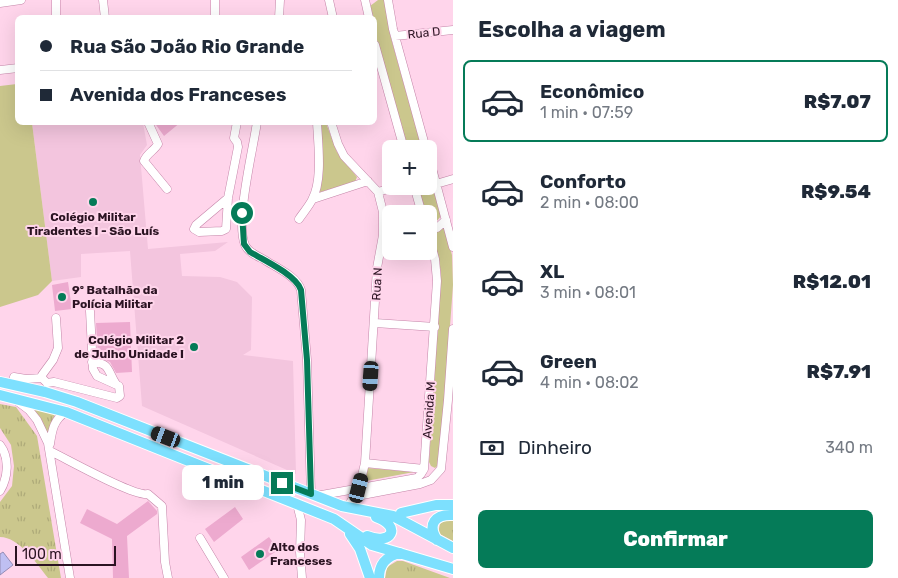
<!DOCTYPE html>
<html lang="pt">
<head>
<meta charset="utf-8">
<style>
  :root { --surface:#fff; --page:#f2f2f3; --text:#1f2937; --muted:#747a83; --line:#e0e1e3; --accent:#057b58 }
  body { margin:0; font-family:Rubik,sans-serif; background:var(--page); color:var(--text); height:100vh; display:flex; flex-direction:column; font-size:19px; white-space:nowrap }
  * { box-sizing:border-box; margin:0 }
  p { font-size:16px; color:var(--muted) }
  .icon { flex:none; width:28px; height:28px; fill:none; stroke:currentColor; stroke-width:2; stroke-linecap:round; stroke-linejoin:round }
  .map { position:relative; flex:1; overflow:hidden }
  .side { display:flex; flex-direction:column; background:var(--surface); width:445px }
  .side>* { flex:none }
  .hud { position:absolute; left:15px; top:15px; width:362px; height:110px; border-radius:8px; box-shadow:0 5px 20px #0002; display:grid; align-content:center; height:110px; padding:0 25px; background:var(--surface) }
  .tools { position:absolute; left:382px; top:140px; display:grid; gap:10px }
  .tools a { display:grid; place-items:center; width:55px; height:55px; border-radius:8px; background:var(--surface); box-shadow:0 5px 20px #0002; font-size:25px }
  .scale { position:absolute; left:15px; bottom:12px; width:101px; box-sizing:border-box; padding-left:5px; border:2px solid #2b1322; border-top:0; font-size:14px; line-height:18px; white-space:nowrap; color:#2b1322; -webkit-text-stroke:4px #ffd5eb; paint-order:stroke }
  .end { position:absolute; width:22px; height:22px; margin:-11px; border:6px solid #057b58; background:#fff; box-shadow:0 0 0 2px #fff }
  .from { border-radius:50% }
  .bubble { position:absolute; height:35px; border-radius:8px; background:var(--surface); box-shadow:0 5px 20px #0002; font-size:16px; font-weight:800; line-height:35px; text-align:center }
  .car { position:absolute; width:15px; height:30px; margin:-15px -8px; border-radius:6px; box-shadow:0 0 4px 1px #0007; background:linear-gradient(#222 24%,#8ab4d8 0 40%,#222 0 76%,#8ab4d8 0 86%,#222 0) }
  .hud b { display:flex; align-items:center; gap:18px; height:48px; font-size:19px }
  .hud b+b { border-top:1px solid var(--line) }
  .hud i { width:12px; height:12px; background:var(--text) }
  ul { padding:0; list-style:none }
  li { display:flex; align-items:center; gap:15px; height:82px; margin:0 10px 8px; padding:0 15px; border:2px solid transparent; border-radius:8px }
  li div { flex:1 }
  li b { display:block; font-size:19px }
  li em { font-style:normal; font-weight:800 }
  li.on { border-color:var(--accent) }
  li>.icon { width:45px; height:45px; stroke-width:1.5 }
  h2 { padding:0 25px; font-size:22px; line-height:60px }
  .pay { display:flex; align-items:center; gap:12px; height:55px; padding:0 25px; font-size:19px }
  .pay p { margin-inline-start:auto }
  .button { display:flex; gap:10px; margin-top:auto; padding:10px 25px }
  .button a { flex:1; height:58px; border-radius:8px; background:var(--accent); color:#fff; font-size:20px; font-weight:800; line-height:58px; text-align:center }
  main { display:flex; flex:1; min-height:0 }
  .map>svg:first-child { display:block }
</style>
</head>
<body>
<main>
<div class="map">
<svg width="453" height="578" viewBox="0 0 453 578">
  <defs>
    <pattern id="grass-tufts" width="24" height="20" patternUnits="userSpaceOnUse" patternTransform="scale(1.25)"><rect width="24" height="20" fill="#cbc78d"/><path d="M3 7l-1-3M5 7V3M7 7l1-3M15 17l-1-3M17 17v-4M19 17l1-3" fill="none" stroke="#aeaa79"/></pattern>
  </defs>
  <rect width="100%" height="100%" fill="#ffd5eb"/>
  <path fill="#f3c5de" d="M32 123H143L147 145 140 155 148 249 228 242 215 251 180 254 182 276 220 277 237 282 252 297 251 350 243 355 293 361 296 474 142 406 130 251 81 254V277L52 281Z"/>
  <path fill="url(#grass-tufts)" d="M0 404 16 407 37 436 61 578H48C37 564 19 537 0 537V502L12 486 14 466 11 445 0 428Z
    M31 407 55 414 47 434Z
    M445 520H453V541L438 533 440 524Z
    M397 561H403L450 578H385L387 567Z"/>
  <path fill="#cbc78d" d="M378 0H385L391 38 422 149H408L377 40 375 18 373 17 370 6Z
    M17 84 18 122 32 123 52 281 38 295 0 307V86Z
    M319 123H326L337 152 357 177 355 182 317 193Z
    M429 172 441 216 435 223 429 221V214H426L418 186H429Z
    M444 227 452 255 453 285 440 463 435 468 431 466 429 462 441 274 439 260 432 231H438Z
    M368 468 414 472 366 481 364 480Z"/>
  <path fill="#bfbff2" stroke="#938bb4" d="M3 552 13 565 0 575V554Z"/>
  <path fill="#edaacf" d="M154 122H181L164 136Z
    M68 282 72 309 55 311 52 285Z
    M130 322 132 372 116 373 110 362 98 357 96 323Z
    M148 501 157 511V514L127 536 129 578H113L112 539 80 523 87 509 117 524Z
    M235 507 243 519 214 542 205 529Z
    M269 537 278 550 249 570 241 557Z"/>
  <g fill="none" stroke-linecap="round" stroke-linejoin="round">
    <defs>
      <path id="minor" d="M103 0 105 18
        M329 0 333 18
        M365 0 369 18
        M388 0 393 29 426 149
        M0 3 21 0
        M56 18V0
        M215 18V0
        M279 18 280 0
        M395 36 453 30
        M375 45 404 149
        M0 70 18 68
        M148 122 158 144C155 150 146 154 144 161L167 189
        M257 122C253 150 235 222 245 245 248 252 257 256 263 259 275 267 297 276 301 290L307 360 311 494
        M331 122 338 144 344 156 378 192 383 212V235L377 268 365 463 359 488
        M429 157 453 247
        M436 184 453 179
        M414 186 422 214
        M378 192 398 186
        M228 198 196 225 194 229 199 232 222 231 226 229 228 198 238 147 237 142 234 138 237 122
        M313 199 368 181
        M299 219C303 213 309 206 312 200 323 180 318 144 317 122
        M429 228H437L446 220
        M375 323 435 327
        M92 362C111 363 107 371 116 384
        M14 377 26 379 42 378
        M47 383 54 382 117 398 120 396 119 386 97 376 93 369 90 311
        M47 383 42 378V375L53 360 58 348 56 318
        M17 401 29 410 37 420 48 443 70 578
        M50 444C52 430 54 419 66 412
        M0 445C10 458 8 478 0 491
        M50 451C67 459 134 497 148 494L162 506 165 562 168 578
        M365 463 424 469
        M316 496 417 478 421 474 424 469 437 281 435 259 429 237
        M350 503 353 498 357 496 420 484 431 480 441 469 448 400 453 329
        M297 504 301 520 300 552 302 578
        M200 538 224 578"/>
      <path id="major" d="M0 382 45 392 77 402 342 506 393 516 453 548
        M0 395 66 412 334 519 372 545 453 569
        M401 513 436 505H453
        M350 534 360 549 370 578
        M367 536C392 546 402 526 376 517
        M437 540C427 524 435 514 453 515
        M379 578C379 564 387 556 400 553"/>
    </defs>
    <use href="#minor" stroke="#c585a9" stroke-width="9"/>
    <use href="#major" stroke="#fff" stroke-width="12"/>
    <use href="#minor" stroke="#fff" stroke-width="8"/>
    <use href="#major" stroke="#7de0fe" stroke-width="10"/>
  </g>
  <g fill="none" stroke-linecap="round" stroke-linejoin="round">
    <path stroke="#057b58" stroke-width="6" d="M242 213 244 244 250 252C264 260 296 275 301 290L307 360 311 494 282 483"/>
  </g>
  <g fill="#057b58" stroke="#ffd5eb" stroke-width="2">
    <circle cx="93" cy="202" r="5"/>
    <circle cx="62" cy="297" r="5"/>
    <circle cx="194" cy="347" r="5"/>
    <circle cx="260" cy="554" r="5"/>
  </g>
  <g text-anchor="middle" stroke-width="4" stroke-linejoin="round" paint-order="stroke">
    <g font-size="12" fill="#2b1322" stroke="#ffd5eb">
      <text transform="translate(424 33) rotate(-6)" y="4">Rua D</text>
      <text transform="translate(377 284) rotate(-87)" y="4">Rua N</text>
      <text transform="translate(429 410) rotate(-86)" y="4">Avenida M</text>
    </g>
    <g font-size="12" font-weight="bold" fill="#2b1322" stroke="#ffd5eb" text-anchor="start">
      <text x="93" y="221" text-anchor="middle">Colégio Militar<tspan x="93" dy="14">Tiradentes I - São Luís</tspan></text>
      <text x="72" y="294">9º Batalhão da<tspan x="72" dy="14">Polícia Militar</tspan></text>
      <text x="184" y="344" text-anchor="end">Colégio Militar 2<tspan x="184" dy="14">de Julho Unidade I</tspan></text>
      <text x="270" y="551">Alto dos<tspan x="270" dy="14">Franceses</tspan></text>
    </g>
  </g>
</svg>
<div class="tools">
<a>+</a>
<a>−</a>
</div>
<div class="scale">100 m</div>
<i class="end from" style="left:242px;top:213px"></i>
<i class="end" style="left:282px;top:483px"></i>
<div class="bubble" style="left:182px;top:465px;width:82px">1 min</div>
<i class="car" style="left:371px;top:376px;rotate:184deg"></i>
<i class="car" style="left:166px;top:437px;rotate:291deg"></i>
<i class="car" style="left:359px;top:488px;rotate:14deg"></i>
<div class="hud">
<b><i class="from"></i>Rua São João Rio Grande</b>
<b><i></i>Avenida dos Franceses</b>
</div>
</div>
<section class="side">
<h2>Escolha a viagem</h2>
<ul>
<li class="on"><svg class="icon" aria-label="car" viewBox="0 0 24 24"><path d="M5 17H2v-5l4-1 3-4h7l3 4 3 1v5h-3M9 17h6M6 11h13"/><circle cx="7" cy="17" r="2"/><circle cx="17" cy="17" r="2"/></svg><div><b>Econômico</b><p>1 min · 07:59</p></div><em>R$7.07</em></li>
<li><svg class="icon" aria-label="car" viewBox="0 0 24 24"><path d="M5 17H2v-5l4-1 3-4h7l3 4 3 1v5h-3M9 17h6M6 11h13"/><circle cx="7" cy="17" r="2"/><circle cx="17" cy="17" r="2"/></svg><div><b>Conforto</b><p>2 min · 08:00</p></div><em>R$9.54</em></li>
<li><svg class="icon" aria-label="car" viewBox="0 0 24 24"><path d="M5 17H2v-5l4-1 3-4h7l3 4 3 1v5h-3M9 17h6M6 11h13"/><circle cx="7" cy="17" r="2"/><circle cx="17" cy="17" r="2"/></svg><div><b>XL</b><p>3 min · 08:01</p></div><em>R$12.01</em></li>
<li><svg class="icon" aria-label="car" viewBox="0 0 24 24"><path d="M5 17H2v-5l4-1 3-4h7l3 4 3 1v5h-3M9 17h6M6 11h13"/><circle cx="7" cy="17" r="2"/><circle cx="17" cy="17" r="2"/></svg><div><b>Green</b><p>4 min · 08:02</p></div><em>R$7.91</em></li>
</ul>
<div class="pay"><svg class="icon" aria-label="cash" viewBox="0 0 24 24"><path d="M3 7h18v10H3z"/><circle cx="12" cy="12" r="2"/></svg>Dinheiro<p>340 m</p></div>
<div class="button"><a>Confirmar</a></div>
</section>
</main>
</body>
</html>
